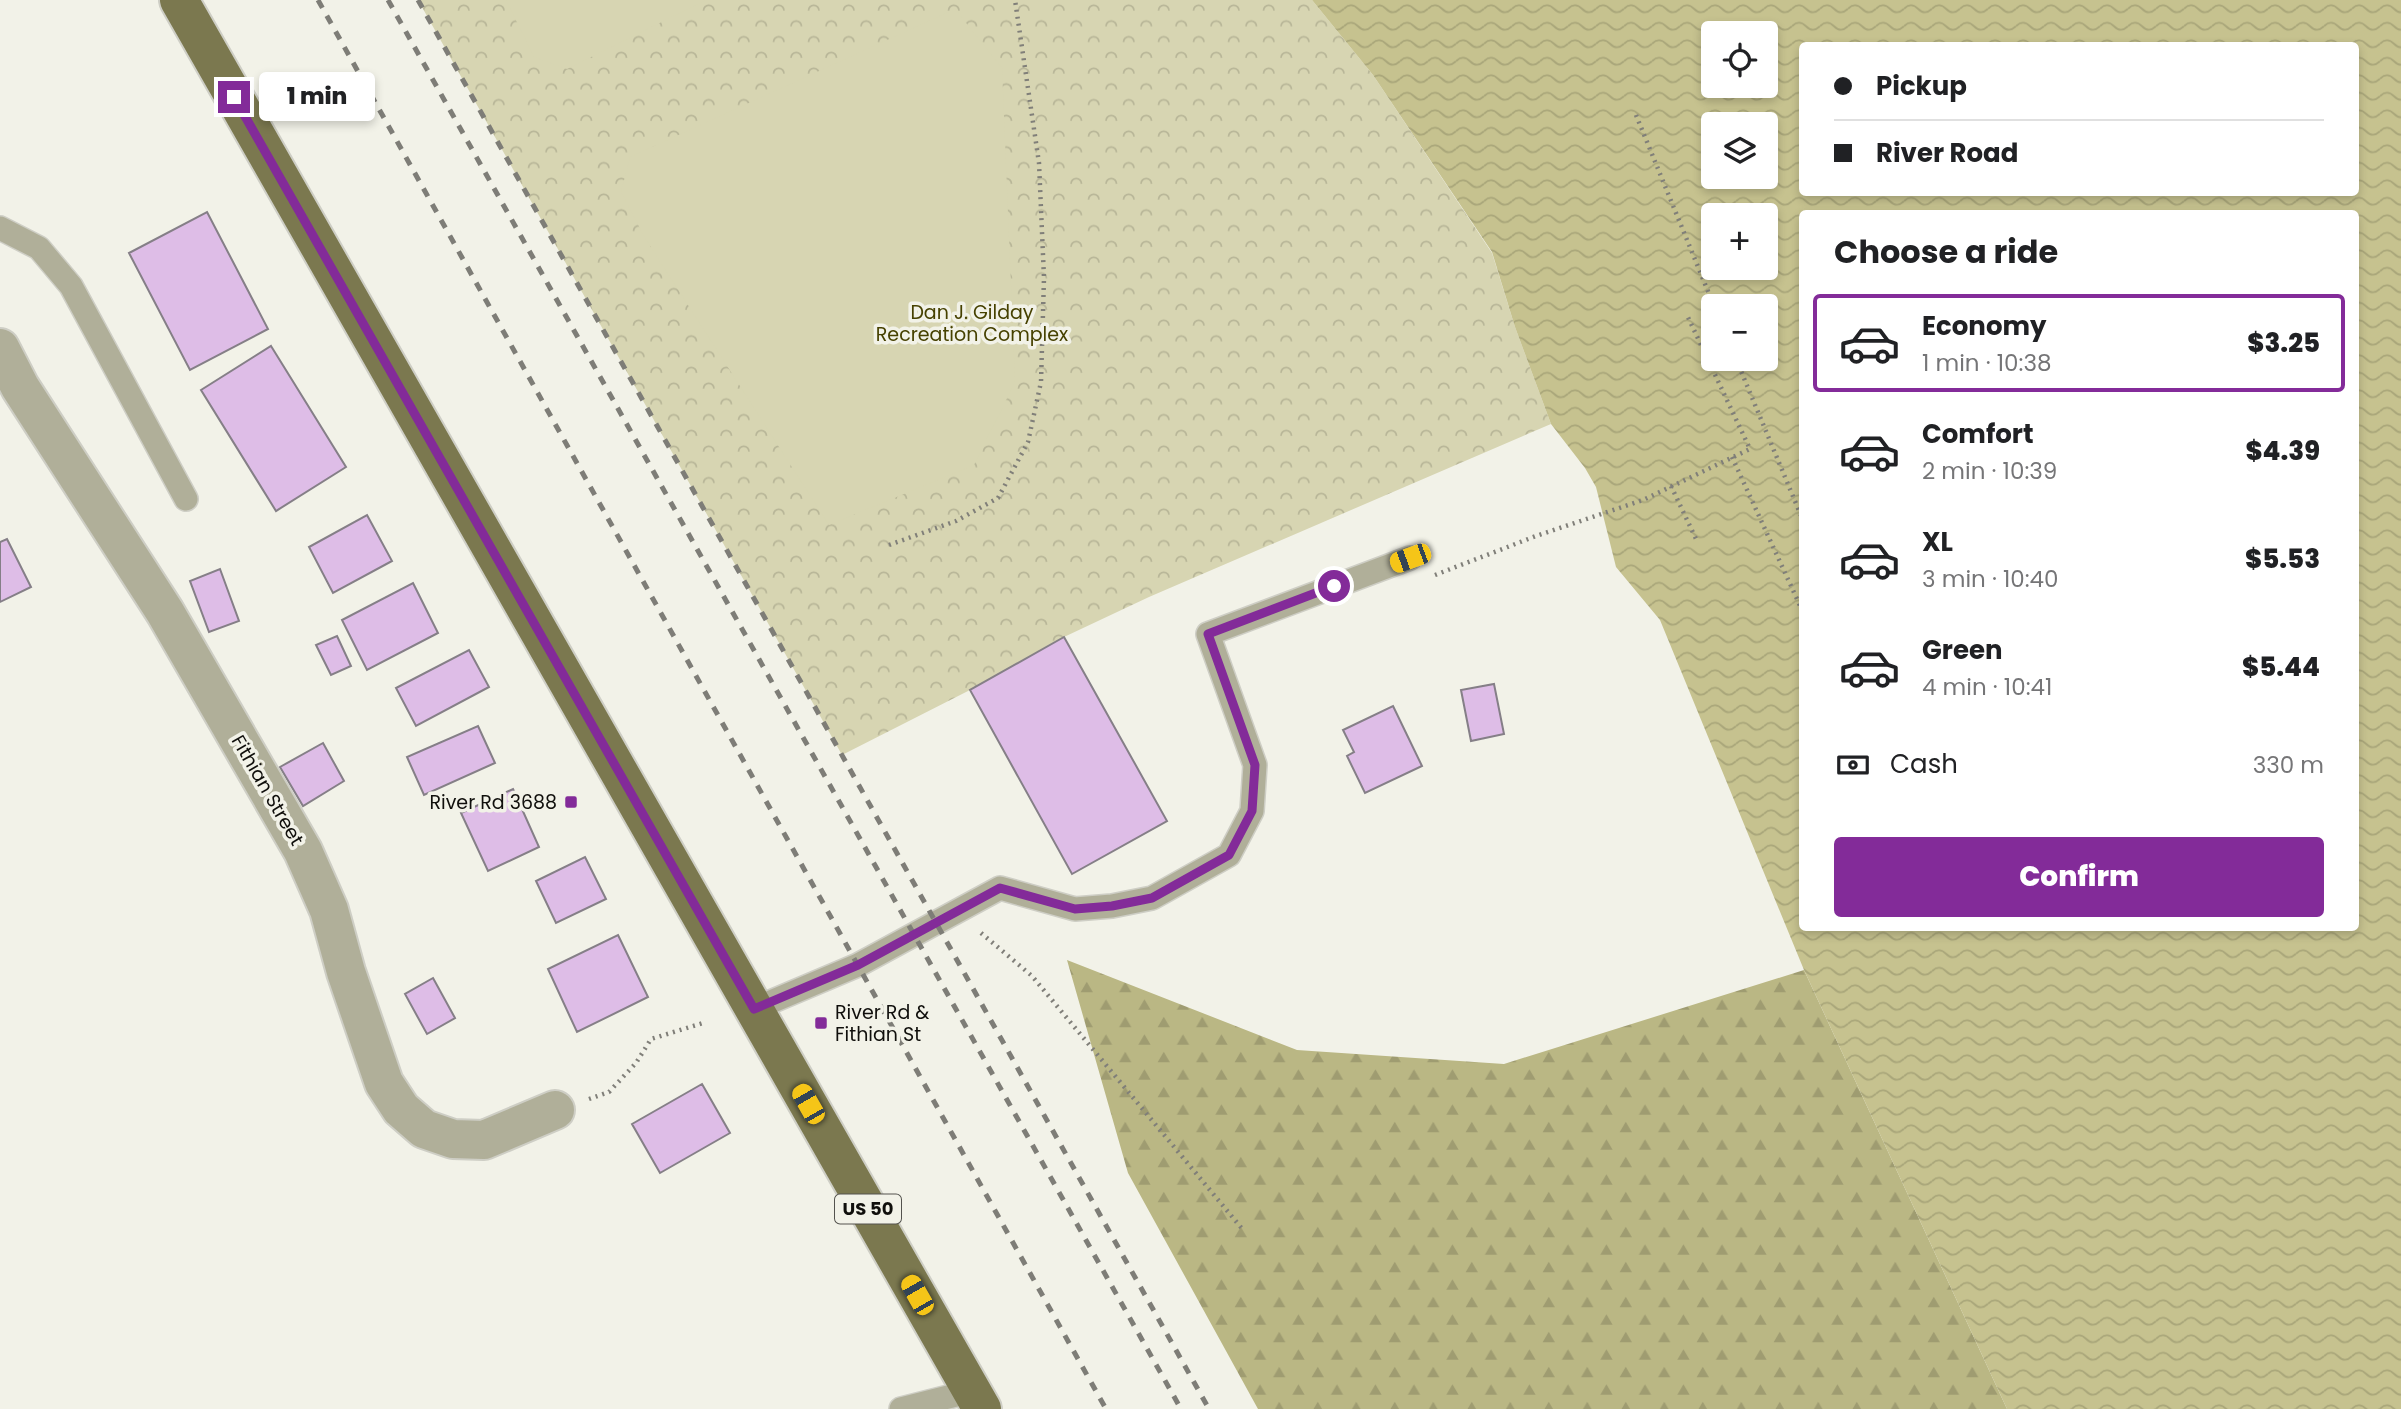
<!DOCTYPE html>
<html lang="en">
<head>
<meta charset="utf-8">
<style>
  :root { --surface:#fff; --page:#f6f6f6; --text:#202124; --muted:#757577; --line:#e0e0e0; --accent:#832b99 }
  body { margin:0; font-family:Poppins,sans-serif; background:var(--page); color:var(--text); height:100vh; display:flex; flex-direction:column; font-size:26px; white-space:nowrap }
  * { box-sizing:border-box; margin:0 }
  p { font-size:23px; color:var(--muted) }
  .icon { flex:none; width:38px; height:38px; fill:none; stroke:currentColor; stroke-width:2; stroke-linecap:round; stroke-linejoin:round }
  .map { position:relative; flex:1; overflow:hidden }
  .drawer { position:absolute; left:1799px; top:210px; width:560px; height:721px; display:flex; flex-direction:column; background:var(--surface); border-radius:7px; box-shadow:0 4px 10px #0003 }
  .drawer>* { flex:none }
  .guide { position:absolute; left:1799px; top:42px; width:560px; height:154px; border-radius:7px; box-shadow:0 4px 10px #0003; display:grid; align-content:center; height:154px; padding:0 35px; background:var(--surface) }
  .buttons { position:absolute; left:1701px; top:21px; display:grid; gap:14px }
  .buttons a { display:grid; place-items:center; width:77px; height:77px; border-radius:7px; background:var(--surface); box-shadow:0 4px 10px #0003; font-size:35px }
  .end { position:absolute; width:32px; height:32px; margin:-16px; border:9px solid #832b99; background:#fff; box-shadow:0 0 0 4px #fff }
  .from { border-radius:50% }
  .bubble { position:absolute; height:49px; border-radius:7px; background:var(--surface); box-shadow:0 4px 10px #0003; font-size:23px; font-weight:800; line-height:49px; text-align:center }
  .car { position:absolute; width:21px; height:42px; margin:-21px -10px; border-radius:9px; box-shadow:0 0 5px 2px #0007; background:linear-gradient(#f5c518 24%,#345 0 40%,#f5c518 0 76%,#345 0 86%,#f5c518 0) }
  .guide b { display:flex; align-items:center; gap:24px; height:66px; font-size:26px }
  .guide b+b { border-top:2px solid var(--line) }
  .guide i { width:18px; height:18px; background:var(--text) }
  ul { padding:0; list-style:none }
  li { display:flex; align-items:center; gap:21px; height:98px; margin:0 14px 10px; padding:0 21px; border:4px solid transparent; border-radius:7px }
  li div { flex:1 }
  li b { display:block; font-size:26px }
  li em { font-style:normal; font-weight:800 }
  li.selected { border-color:var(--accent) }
  li>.icon { width:63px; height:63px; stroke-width:1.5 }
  h2 { padding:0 35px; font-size:32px; line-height:84px }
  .pay { display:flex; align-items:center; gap:18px; height:77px; padding:0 35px; font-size:26px }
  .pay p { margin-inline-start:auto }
  .button { display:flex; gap:14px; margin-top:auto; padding:14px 35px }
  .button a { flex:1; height:80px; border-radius:7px; background:var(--accent); color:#fff; font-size:28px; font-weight:800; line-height:80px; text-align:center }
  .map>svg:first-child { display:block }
</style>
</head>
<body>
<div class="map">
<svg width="2401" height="1409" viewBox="0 0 2401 1409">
  <defs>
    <pattern id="forest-firs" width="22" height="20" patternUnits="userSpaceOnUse" patternTransform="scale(1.75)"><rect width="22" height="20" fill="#bab784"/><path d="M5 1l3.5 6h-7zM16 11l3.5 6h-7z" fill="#9f9c71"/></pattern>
    <pattern id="park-crowns" width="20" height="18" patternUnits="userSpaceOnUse" patternTransform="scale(1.75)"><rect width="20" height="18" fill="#d7d5b2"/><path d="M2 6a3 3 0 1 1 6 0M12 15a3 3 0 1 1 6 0" fill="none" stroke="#b8b698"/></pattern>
    <pattern id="water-waves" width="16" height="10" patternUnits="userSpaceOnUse" patternTransform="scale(1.75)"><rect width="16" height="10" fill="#c6c28f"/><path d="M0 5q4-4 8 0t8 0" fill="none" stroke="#a9a67a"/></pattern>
  </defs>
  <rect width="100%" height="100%" fill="#f2f2e8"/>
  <path fill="url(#forest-firs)" d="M1067 960 1297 1050 1504 1064 1804 970 2007 1409H1258L1128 1173Z"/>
  <path fill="url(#park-crowns)" d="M418 0H1312L1373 75 1492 253 1515 327 1551 424 1149 597 1064 637 970 690 842 755Z"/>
  <path fill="#d7d5b2" d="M506 0H706L567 69 534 57Z
    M955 9 1002 68 1015 382 974 465 829 525 645 238 621 192 630 157Z"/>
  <path fill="url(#water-waves)" fill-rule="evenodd" d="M1312 0H2401V1409H2007L1804 970 1660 620 1616 567 1596 487 1585 468 1551 424 1515 327 1492 252 1373 75ZM1713 33H1766V86H1713ZM1802 46H2356V192H1802ZM1713 124H1766V177H1713ZM1802 214H2356V928H1802ZM1713 215H1766V268H1713ZM1713 306H1766V359H1713Z"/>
  <path fill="#debde7" stroke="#857f87" stroke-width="2" d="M207 212 268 329 190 370 129 253Z
    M271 346 346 467 276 511 201 390Z
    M367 515 392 561 333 593 309 547Z
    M7 539 31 587 0 602V542Z
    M220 569 239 621 209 632 190 581Z
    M413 583 438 633 367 670 342 620Z
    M337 636 351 666 331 675 316 645Z
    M1064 637 1167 821 1072 874 970 690Z
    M469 650 489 687 416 726 396 688Z
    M1494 684 1504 734 1471 741 1461 690Z
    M1393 706 1422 766 1365 793 1347 756 1354 752 1343 730Z
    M478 726 495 763 424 795 407 757Z
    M323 743 344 781 303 806 280 767Z
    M513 789 539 847 488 871 461 813Z
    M585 857 606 899 556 923 536 881Z
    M618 935 648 997 577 1032 548 969Z
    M433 978 455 1018 427 1034 405 994Z
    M702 1084 730 1133 660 1173 632 1124Z"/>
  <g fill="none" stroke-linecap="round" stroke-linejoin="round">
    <defs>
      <path id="lane" d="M0 228 39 248 71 286 186 499
        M754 1009 858 965 1000 888 1075 909 1112 906 1152 898 1229 855 1252 811 1255 765 1208 634 1410 558
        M901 1409 972 1391"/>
      <path id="street" d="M0 348 20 387 165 612 303 851 329 910 346 972 384 1083 401 1109 424 1129 453 1139 484 1140 555 1110"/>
      <path id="primary" d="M179 0 982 1409"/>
    </defs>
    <use href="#lane" stroke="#cecec5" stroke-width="26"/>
    <use href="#street" stroke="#cecec5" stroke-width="42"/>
    <use href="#primary" stroke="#cecec5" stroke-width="42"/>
    <path stroke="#807f79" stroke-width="4.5" stroke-dasharray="2 5" stroke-linecap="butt" d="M1636 115 1714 306
      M1736 359 1802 518
      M1732 457 1802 610
      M1671 486 1697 541
      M889 545 956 521 998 498 1028 442 1041 382 1044 278 1039 163 1015 0
      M1435 575 1536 536 1643 500 1750 449 1686 313
      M981 933 1032 976 1244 1231
      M589 1099 609 1092 636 1063 651 1039 703 1023"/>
    <use href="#lane" stroke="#b0af99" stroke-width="23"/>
    <use href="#street" stroke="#b0af99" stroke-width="38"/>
    <use href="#primary" stroke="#7b784f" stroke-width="38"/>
    <path stroke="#7e7d77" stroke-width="5" stroke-dasharray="9 9" stroke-linecap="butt" d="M318 0 1106 1409
      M388 0 1181 1409
      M418 0 1209 1409"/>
  </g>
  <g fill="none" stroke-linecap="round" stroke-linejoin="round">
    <path stroke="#832b99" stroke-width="9" d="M234 97 754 1009 858 965 1000 888 1075 909 1112 906 1152 898 1229 855 1252 811 1255 765 1208 634 1334 586"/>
  </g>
  <g fill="#832b99" stroke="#f2f2e8" stroke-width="2.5">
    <rect x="564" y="795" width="14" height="14" rx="3.5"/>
    <rect x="814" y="1016" width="14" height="14" rx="3.5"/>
  </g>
  <g text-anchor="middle" stroke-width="7" stroke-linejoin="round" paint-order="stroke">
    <rect fill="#f2f2e8" stroke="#54534e" stroke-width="2" x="835" y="1194.5" width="66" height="29" rx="5"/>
    <g font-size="18" font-weight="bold" fill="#100f0c">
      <text x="868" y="1215">US 50</text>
    </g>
    <g font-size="19" fill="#464100" stroke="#f2f2e8">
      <text x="972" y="319">Dan J. Gilday<tspan x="972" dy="22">Recreation Complex</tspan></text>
    </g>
    <g font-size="19" fill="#100f0c" stroke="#f2f2e8">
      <text transform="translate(268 790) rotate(60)" y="7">Fithian Street</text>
    </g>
    <g font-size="19" fill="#100f0c" stroke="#f2f2e8" text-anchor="end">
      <text x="557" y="809">River Rd 3688</text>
      <text x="835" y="1019" text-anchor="start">River Rd &amp;<tspan x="835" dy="22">Fithian St</tspan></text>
    </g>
  </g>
</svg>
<div class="buttons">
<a><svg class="icon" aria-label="locate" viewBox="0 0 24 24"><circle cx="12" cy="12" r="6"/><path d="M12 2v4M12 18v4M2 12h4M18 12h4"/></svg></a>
<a><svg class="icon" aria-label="layers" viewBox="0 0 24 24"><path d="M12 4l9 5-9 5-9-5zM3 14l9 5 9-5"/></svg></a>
<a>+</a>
<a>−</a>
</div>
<i class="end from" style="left:1334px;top:586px"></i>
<i class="end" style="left:234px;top:97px"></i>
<div class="bubble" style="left:259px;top:72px;width:116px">1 min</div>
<i class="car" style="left:1410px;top:558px;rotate:250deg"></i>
<i class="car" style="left:808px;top:1104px;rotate:330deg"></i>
<i class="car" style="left:917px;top:1295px;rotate:330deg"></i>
<div class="guide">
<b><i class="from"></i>Pickup</b>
<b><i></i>River Road</b>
</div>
<section class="drawer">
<h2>Choose a ride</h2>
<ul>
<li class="selected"><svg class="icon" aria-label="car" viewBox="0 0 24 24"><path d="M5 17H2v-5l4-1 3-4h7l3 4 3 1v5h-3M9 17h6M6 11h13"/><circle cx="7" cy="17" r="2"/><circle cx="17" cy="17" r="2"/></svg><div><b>Economy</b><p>1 min · 10:38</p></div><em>$3.25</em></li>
<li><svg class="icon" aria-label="car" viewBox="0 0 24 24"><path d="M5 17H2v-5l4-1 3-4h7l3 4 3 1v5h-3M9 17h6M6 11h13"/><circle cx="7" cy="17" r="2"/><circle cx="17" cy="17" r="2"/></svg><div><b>Comfort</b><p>2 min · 10:39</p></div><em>$4.39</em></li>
<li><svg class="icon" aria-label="car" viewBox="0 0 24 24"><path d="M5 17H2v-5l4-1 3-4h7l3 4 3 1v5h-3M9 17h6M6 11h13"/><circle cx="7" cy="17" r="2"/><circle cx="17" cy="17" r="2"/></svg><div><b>XL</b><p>3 min · 10:40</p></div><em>$5.53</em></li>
<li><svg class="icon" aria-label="car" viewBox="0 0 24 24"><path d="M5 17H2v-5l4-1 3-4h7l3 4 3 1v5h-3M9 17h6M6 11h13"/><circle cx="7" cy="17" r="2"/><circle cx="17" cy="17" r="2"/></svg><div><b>Green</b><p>4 min · 10:41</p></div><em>$5.44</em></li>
</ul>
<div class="pay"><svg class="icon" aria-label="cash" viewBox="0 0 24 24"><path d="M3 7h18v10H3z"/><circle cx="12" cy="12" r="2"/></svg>Cash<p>330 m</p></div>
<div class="button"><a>Confirm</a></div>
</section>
</div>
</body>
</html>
